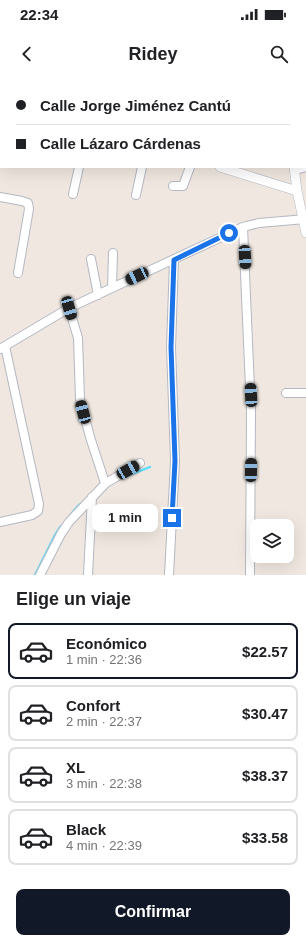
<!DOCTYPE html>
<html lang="es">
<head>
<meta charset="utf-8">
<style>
  :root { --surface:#fff; --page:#f2f2f2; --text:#202124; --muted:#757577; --line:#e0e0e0; --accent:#111827 }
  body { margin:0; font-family:Helvetica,sans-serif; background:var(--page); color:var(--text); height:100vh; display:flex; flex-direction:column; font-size:15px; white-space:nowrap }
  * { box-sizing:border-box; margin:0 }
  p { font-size:13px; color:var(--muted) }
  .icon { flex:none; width:22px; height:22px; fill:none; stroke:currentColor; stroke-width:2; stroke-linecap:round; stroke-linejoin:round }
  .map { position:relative; height:495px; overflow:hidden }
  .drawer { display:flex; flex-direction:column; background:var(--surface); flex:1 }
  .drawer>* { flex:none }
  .top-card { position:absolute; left:0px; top:0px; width:306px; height:88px; box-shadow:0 4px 16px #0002; display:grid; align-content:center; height:88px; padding:0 16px; background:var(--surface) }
  .buttons { position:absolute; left:250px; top:439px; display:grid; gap:8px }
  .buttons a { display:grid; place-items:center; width:44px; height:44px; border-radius:8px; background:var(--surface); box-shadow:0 4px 16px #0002; font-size:20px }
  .end { position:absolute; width:18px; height:18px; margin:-9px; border:5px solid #1a73e8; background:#fff; box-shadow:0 0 0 2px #fff }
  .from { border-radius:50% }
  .bubble { position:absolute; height:28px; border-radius:8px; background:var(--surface); box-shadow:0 4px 16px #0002; font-size:13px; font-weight:600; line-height:28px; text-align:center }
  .car { position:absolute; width:12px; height:24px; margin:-12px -6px; border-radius:5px; box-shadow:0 0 3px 1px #0007; background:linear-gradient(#222 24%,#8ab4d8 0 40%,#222 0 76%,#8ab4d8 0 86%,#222 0) }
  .top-card b { display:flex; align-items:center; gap:14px; height:38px; font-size:15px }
  .top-card b+b { border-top:1px solid var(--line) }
  .top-card i { width:10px; height:10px; background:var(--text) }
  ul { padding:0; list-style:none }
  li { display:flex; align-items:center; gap:12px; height:56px; margin:0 8px 6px; padding:0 8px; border:2px solid var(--line); border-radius:8px }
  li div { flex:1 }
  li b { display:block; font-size:15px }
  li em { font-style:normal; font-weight:600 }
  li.current { border-color:var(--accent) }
  li>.icon { width:36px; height:36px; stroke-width:1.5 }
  h2 { padding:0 16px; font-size:18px; line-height:48px }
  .action { display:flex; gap:8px; margin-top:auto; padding:8px 16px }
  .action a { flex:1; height:46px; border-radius:8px; background:var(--accent); color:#fff; font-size:16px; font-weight:600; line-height:46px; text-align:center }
  .status { display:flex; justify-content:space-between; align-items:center; height:28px; padding:0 20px; background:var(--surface); direction:ltr }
  .status svg { height:11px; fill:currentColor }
  header { display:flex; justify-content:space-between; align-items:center; height:52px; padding:0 16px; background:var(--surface); font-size:18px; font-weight:600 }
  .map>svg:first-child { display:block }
</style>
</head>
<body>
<div class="status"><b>22:34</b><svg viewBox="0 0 49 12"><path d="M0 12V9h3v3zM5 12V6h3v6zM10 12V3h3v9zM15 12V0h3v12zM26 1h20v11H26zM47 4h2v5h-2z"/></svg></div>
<header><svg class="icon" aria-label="back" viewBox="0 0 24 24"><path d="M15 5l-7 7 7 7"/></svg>Ridey<svg class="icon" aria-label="search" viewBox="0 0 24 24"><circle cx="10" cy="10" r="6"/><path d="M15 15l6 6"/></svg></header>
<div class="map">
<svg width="306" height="495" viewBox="0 0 306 495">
  <rect width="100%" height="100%" fill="#f0e8e0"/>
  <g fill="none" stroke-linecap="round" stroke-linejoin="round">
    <path stroke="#6ddcf7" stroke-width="2.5" d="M124 397 150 387
      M72 433 78 426 82 423
      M35 495 55 455 61 446"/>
    <defs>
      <path id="minor" d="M50 0V1
        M96 1V0
        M305 22H306
        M0 77 1 70
        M295 90 306 87
        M173 106H183L190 87
        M73 114 79 87
        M136 115 142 87
        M0 117 22 121 28 123 29 129 18 193
        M243 147 251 331 250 495
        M91 179 98 215
        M112 208 113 173
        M69 228 78 258 80 319 90 357 104 400 106 403
        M0 269 69 228 243 147 259 143 306 139
        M286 313H306
        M0 442 32 435 38 431 39 424 5 266
        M40 495 61 454 69 442 106 403 140 383
        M88 495 92 417
        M169 495 175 381 171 267 174 180"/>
      <path id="tertiary" d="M282 0V1
        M0 19 1 20
        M220 87 297 111
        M294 87 297 111 306 153"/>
    </defs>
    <use href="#minor" stroke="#b4b7c2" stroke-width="10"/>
    <use href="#tertiary" stroke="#b4b7c2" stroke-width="10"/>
    <use href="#minor" stroke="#fff" stroke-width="8"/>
    <use href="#tertiary" stroke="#fff" stroke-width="9"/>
  </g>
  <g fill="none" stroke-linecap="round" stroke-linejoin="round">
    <path stroke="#1a73e8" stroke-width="5" d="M172 438 175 381 171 267 174 180 229 153"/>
  </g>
</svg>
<div class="buttons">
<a><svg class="icon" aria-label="layers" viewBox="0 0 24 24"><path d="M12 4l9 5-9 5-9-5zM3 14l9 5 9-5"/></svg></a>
</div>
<i class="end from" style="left:229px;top:153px"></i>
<i class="end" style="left:172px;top:438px"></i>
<div class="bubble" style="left:92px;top:424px;width:66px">1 min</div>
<i class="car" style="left:245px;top:177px;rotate:177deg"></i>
<i class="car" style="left:137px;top:196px;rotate:245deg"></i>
<i class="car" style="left:69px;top:228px;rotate:164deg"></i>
<i class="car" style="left:251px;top:315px;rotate:357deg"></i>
<i class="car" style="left:83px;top:332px;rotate:345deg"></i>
<i class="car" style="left:128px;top:390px;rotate:60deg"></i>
<i class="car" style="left:251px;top:390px;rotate:1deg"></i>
<div class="top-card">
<b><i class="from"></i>Calle Jorge Jiménez Cantú</b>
<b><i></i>Calle Lázaro Cárdenas</b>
</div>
</div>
<section class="drawer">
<h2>Elige un viaje</h2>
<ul>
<li class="current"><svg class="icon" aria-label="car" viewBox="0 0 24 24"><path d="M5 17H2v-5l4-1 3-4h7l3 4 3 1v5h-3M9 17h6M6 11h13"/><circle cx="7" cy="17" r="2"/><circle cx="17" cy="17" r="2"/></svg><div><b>Económico</b><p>1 min · 22:36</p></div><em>$22.57</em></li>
<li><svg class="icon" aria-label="car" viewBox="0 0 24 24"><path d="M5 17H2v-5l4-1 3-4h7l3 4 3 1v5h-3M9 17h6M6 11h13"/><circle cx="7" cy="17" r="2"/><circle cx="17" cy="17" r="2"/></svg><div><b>Confort</b><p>2 min · 22:37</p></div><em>$30.47</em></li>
<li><svg class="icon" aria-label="car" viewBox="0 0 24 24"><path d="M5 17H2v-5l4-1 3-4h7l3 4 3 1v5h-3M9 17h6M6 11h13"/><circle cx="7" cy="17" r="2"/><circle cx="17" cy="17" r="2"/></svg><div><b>XL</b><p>3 min · 22:38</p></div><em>$38.37</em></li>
<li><svg class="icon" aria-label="car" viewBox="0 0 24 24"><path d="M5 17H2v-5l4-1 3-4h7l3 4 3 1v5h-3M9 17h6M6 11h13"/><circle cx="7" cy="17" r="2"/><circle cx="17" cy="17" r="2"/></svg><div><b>Black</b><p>4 min · 22:39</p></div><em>$33.58</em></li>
</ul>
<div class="action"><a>Confirmar</a></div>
</section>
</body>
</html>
